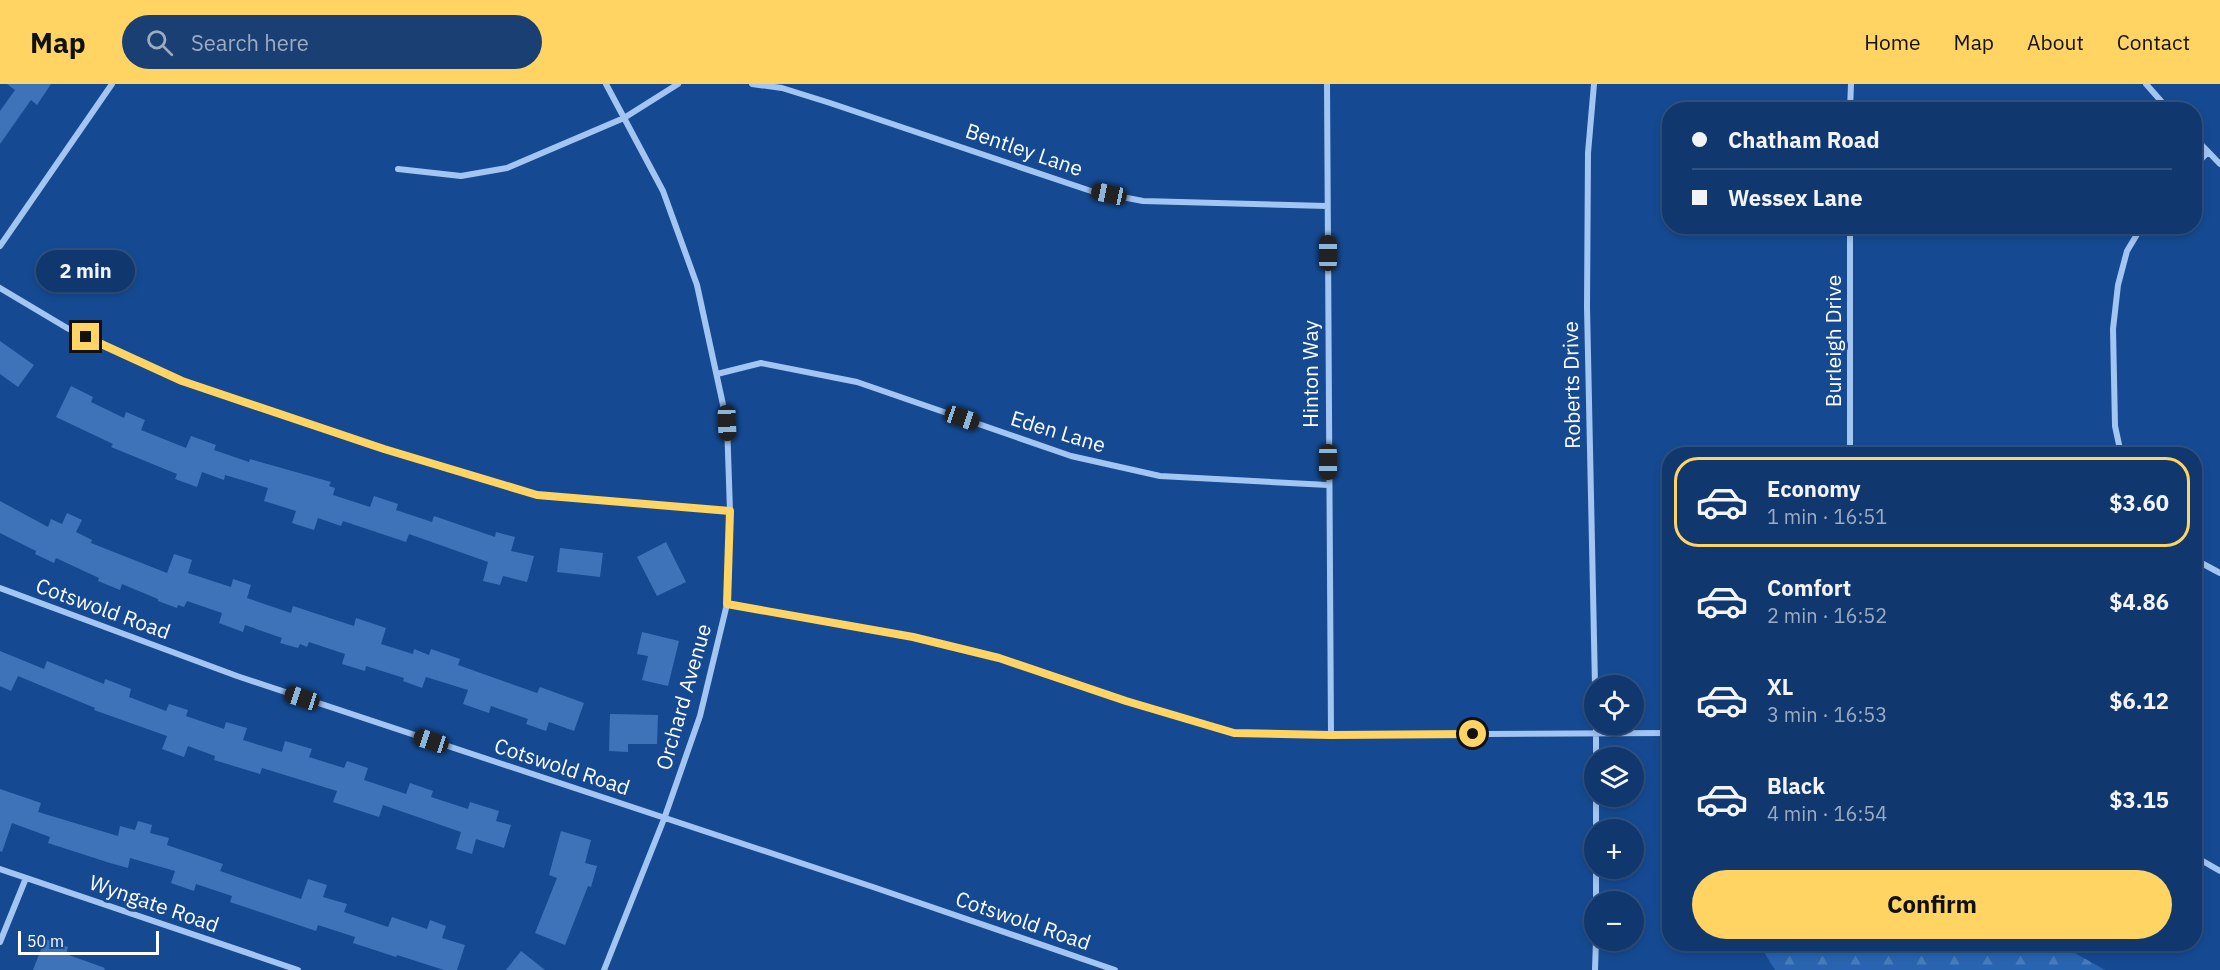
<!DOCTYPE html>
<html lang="en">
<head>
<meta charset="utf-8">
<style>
  :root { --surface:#10386e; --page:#193f73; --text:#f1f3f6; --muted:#9cacc2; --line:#305281; --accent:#ffd463 }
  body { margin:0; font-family:"IBM Plex Sans",sans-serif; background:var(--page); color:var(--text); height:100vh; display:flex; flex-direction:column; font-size:22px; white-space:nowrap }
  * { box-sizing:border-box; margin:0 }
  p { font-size:20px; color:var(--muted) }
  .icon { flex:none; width:33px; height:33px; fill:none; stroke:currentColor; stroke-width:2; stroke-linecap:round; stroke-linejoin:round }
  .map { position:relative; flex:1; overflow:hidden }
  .details { position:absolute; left:1662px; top:363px; width:540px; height:504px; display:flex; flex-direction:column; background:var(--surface); border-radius:24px; box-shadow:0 3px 9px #0003,0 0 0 2px var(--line) }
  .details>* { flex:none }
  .banner { position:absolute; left:1662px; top:18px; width:540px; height:132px; border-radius:24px; box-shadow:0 3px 9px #0003,0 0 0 2px var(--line); display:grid; align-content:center; height:132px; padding:0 30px; background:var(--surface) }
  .tools { position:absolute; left:1584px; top:591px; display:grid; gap:12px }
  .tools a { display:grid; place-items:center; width:60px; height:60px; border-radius:50%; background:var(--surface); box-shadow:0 3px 9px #0003,0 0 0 2px var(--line); font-size:30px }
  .scale { position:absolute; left:18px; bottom:15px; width:141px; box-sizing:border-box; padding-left:6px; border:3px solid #fff; border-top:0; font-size:16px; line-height:21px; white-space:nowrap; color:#fff; -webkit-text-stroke:4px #154a92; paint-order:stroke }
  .end { position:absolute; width:27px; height:27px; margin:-14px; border:8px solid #ffd463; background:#111; box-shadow:0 0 0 3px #111 }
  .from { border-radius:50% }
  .bubble { position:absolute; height:42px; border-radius:21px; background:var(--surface); box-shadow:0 3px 9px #0003,0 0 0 2px var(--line); font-size:20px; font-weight:700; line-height:42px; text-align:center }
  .car { position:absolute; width:18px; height:36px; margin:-18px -9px; border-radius:8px; box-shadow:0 0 4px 2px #0007; background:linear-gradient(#222 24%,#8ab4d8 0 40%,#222 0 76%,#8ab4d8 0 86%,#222 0) }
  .banner b { display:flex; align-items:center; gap:21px; height:57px; font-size:22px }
  .banner b+b { border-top:2px solid var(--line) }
  .banner i { width:15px; height:15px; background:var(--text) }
  ul { padding:10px 0 0; list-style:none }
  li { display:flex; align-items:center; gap:18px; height:90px; margin:0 12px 9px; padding:0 18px; border:3px solid transparent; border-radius:24px }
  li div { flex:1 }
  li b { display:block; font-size:22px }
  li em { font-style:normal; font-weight:700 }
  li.on { border-color:var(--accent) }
  li>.icon { width:54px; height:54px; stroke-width:1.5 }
  .cta { display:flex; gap:12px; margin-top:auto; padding:12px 30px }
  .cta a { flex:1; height:69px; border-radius:36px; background:var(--accent); color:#111; font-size:24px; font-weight:700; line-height:69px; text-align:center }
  header { display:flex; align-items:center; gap:36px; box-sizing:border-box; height:84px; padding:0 30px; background:var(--accent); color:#111 }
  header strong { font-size:28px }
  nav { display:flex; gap:33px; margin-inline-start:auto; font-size:21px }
  .search { width:420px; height:54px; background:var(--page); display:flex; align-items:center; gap:15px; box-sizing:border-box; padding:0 21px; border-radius:33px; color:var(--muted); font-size:22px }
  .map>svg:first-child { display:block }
</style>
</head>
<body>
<header>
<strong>Map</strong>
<div class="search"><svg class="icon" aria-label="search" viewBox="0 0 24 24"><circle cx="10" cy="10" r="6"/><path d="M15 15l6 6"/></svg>Search here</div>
<nav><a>Home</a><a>Map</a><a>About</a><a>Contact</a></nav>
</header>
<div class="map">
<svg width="2220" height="886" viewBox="0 0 2220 886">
  <defs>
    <pattern id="forest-firs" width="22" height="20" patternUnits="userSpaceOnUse" patternTransform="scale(1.5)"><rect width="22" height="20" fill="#2864b0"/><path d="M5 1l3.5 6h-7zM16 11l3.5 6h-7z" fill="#487bbc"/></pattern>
  </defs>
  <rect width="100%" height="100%" fill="#154a92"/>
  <path fill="url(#forest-firs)" d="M1759 860H2048L2066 864 2105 886H1775Z"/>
  <path fill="#3e73b9" d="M7 0H51L37 21 31 16 0 60V27L15 6Z
    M0 257 34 281 18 303 0 290Z
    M71 302 93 313 91 318 124 334 126 328 145 336 141 346 186 364 191 352 216 361 214 366 249 378 250 375 331 398 329 402 335 404 333 411 370 423 374 412 398 420 396 426 432 438 434 432 495 453 496 448 515 453 511 467 534 472 527 498 503 492 500 501 483 497 488 478 409 450 406 458 343 437 341 442 318 434 314 446 292 439 296 427 264 417 268 404 225 391 224 396 202 388 197 403 175 395 177 390 111 363 113 360 56 333Z
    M0 417 48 443 51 435 62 440 67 429 82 436 76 448 92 456 91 459 167 489 174 470 192 476 188 489 231 503 233 495 251 501 247 514 291 529 293 522 354 542 356 534 386 544 381 560 413 570 414 565 429 571 431 565 460 575 458 581 537 609 540 603 584 619 574 647 549 638 546 647 526 640 528 635 491 622 489 629 463 620 468 606 426 593 422 604 403 597 404 594 366 582 365 587 342 580 345 570 309 558 307 563 300 560 298 564 280 559 282 554 245 541 243 548 219 539 222 529 187 517 184 523 178 521 177 524 158 517V515L122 500 120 506 98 497 99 494 56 474 54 479 35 470 36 467 0 449Z
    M666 458 686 498 657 512 637 473Z
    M560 464 603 469 600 493 557 488Z
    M642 548 679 557 668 602 642 596 648 572 637 570Z
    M0 567 44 585 47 577 104 600 105 595 131 605 129 613 166 627 169 620 188 626 186 632 224 645 226 638 247 644 243 656 282 668 285 657 312 665 309 673 344 684 347 677 368 684 364 696 406 710 410 699 433 707 431 713 468 725 470 718 499 727 496 737 511 741 504 764 476 755 472 770 456 765 461 748 383 721 379 733 333 718 337 707 262 684 260 690 214 676 215 672 188 662 184 673 162 665 167 652 94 626 95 624 18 592 11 607 0 602Z
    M610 630 658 631 657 660H628V668L609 667Z
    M0 705 41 719 38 728 118 752 120 742 135 746 138 737 152 741 150 749 169 754 167 761 223 780 220 787 301 815 308 795 327 801 323 813 347 820 344 828 388 843 392 833 427 845 430 836 446 842 442 854 465 861 457 886H444L397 871 396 873 353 859 355 853 318 841 316 847 230 818 232 812 196 800 194 807 171 799 175 787 130 774 128 784 110 779 48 759 50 753 12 739 2 768 0 767Z
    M561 747 591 756 585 779 597 782 591 803 588 802 565 861 535 849 557 794 549 791Z
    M45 855 68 863 66 870 105 884 104 886H33Z
    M521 867 545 886H506Z"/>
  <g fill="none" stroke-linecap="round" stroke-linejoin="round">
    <path stroke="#a3c5f1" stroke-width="6" d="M752 0 782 4 830 19 1091 107 1143 117 1327 122
      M1327 0 1331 651
      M1594 0 1588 69 1587 223 1595 602
      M2146 0 2169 26
      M1850 26 1851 0
      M2194 53 2220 80
      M2194 83 2208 68
      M398 85 461 92 507 84 624 34 678 0
      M1850 142V370
      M0 162 112 0
      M0 204 67 244 181 297 384 365 537 411 730 427
      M717 290 761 279 857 298 1071 372 1160 392 1328 401
      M2121 370 2115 342 2113 245 2118 201 2127 167 2142 142
      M2194 475 2220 489
      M0 504 237 592 873 803 1115 886
      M727 520 913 553 999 574 1127 617 1234 649 1331 651 1670 649
      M1596 674V640
      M1596 746V712
      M2194 772 2220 787
      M0 785 298 886
      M1596 818V784
      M0 858 26 794
      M604 886 664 735 700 632 727 520 730 427 727 339 697 201 663 107 606 0
      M1595 886 1596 856"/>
  </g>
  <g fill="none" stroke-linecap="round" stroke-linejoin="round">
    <path stroke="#ffd463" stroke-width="8" d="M86 253 182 297 384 365 537 411 730 427 727 520 913 553 999 574 1126 617 1234 649 1331 651 1473 650"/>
  </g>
  <g text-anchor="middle" stroke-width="6" stroke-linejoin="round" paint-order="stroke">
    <g font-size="21" fill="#fff" stroke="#154a92">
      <text transform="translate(1024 66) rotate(19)" y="7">Bentley Lane</text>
      <text transform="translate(1834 257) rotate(-90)" y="7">Burleigh Drive</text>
      <text transform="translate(1311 290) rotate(-90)" y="7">Hinton Way</text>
      <text transform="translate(1572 301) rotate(-91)" y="7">Roberts Drive</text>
      <text transform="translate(1058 348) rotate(17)" y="7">Eden Lane</text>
      <text transform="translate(103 525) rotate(20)" y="7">Cotswold Road</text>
      <text transform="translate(684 613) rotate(-74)" y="7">Orchard Avenue</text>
      <text transform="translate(562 683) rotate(18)" y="7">Cotswold Road</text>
      <text transform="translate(154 820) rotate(19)" y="7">Wyngate Road</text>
      <text transform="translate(1023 837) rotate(19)" y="7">Cotswold Road</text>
    </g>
  </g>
</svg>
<div class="tools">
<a><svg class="icon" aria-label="locate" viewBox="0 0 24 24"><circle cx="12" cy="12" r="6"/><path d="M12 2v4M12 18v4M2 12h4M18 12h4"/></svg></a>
<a><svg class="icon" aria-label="layers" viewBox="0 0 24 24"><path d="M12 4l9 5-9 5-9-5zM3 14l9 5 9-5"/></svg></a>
<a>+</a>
<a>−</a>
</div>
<div class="scale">50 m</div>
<i class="end from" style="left:1473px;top:650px"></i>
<i class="end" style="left:86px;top:253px"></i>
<div class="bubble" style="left:36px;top:166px;width:99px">2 min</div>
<i class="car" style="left:1109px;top:110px;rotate:282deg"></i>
<i class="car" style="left:1328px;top:169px;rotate:0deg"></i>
<i class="car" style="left:962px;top:334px;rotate:109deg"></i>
<i class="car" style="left:727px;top:339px;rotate:178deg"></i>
<i class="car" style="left:1328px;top:378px;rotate:180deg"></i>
<i class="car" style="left:302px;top:614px;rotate:288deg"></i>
<i class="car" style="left:431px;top:657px;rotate:288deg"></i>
<div class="banner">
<b><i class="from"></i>Chatham Road</b>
<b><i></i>Wessex Lane</b>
</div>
<section class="details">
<ul>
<li class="on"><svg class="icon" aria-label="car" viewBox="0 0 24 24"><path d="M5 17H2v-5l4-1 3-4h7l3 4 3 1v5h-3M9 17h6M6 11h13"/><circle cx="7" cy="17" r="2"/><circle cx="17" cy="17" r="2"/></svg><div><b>Economy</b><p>1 min · 16:51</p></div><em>$3.60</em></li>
<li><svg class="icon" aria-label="car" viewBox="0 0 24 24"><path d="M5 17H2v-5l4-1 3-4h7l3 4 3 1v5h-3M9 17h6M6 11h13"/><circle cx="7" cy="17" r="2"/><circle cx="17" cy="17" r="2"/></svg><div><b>Comfort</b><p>2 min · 16:52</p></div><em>$4.86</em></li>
<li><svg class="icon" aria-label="car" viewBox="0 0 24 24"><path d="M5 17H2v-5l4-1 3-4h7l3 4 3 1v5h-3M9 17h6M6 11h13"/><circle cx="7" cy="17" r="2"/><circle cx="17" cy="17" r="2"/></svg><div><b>XL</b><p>3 min · 16:53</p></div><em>$6.12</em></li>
<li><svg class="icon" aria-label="car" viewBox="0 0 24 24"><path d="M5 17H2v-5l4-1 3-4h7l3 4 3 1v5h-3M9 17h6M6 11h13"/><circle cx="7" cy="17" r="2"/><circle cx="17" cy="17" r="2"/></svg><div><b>Black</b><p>4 min · 16:54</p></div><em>$3.15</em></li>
</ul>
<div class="cta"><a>Confirm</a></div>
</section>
</div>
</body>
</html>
